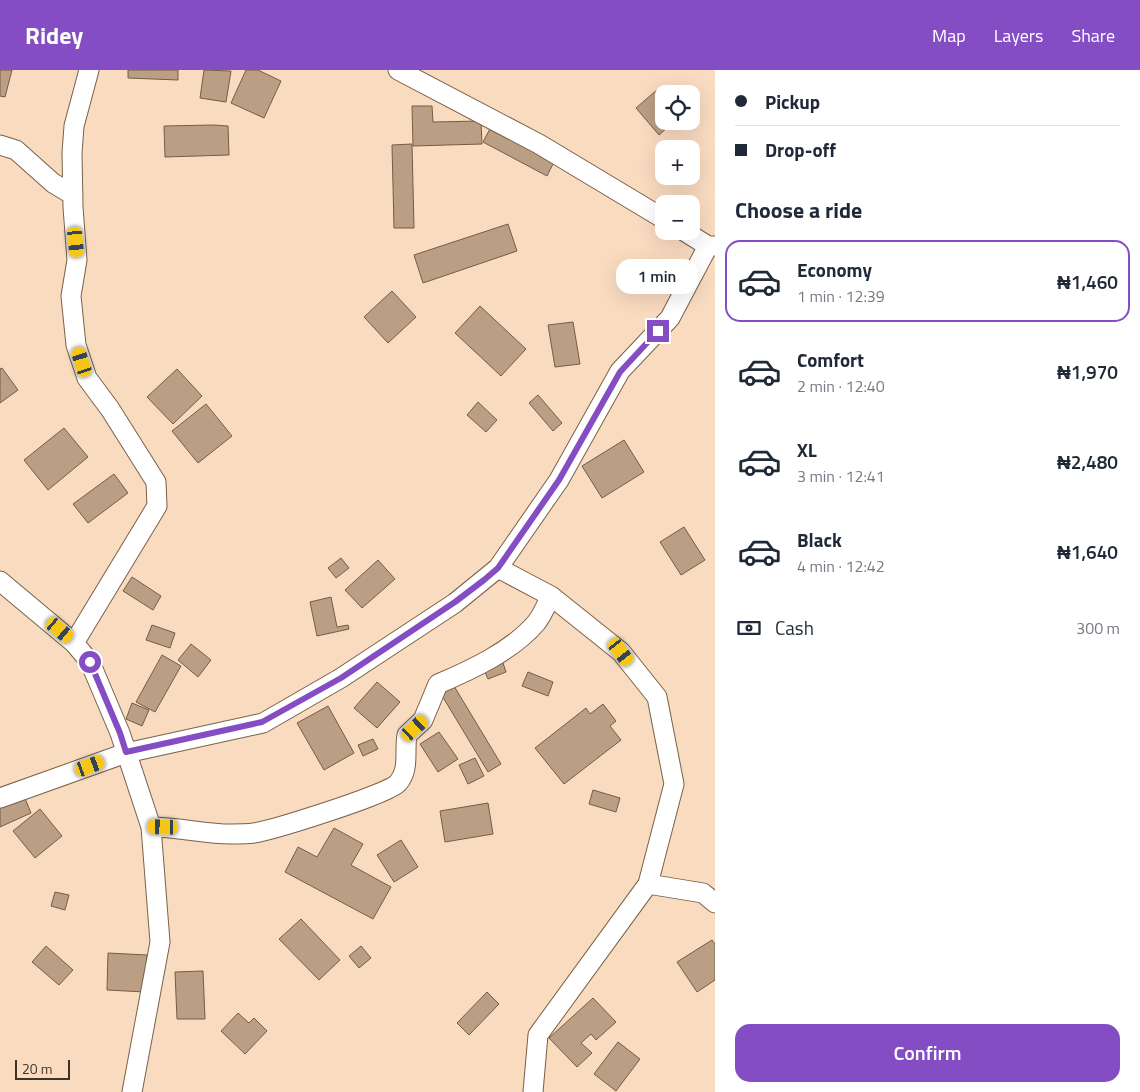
<!DOCTYPE html>
<html lang="en">
<head>
<meta charset="utf-8">
<style>
  :root { --surface:#fff; --page:#f2f2f3; --text:#1f2937; --muted:#747a83; --line:#e0e1e3; --accent:#844dc4 }
  body { margin:0; font-family:"Titillium Web",sans-serif; background:var(--page); color:var(--text); height:100vh; display:flex; flex-direction:column; font-size:19px; white-space:nowrap }
  * { box-sizing:border-box; margin:0 }
  p { font-size:16px; color:var(--muted) }
  .icon { flex:none; width:28px; height:28px; fill:none; stroke:currentColor; stroke-width:2; stroke-linecap:round; stroke-linejoin:round }
  .map { position:relative; flex:1; overflow:hidden }
  .drawer { display:flex; flex-direction:column; background:var(--surface); width:425px }
  .drawer>* { flex:none }
  .hud { display:grid; align-content:center; height:110px; padding:0 20px; background:var(--surface) }
  .tools { position:absolute; left:655px; top:15px; display:grid; gap:10px }
  .tools a { display:grid; place-items:center; width:45px; height:45px; border-radius:10px; background:var(--surface); box-shadow:0 5px 20px #0002; font-size:25px }
  .scale { position:absolute; left:15px; bottom:12px; width:55px; box-sizing:border-box; padding-left:5px; border:2px solid #3e3328; border-top:0; font-size:14px; line-height:18px; white-space:nowrap; color:#3e3328; -webkit-text-stroke:4px #f9dbc0; paint-order:stroke }
  .end { position:absolute; width:22px; height:22px; margin:-11px; border:6px solid #844dc4; background:#fff; box-shadow:0 0 0 2px #fff }
  .from { border-radius:50% }
  .bubble { position:absolute; height:35px; border-radius:15px; background:var(--surface); box-shadow:0 5px 20px #0002; font-size:16px; font-weight:600; line-height:35px; text-align:center }
  .car { position:absolute; width:15px; height:30px; margin:-15px -8px; border-radius:6px; box-shadow:0 0 4px 1px #0007; background:linear-gradient(#f5c518 24%,#345 0 40%,#f5c518 0 76%,#345 0 86%,#f5c518 0) }
  .hud b { display:flex; align-items:center; gap:18px; height:48px; font-size:19px }
  .hud b+b { border-top:1px solid var(--line) }
  .hud i { width:12px; height:12px; background:var(--text) }
  ul { padding:0; list-style:none }
  li { display:flex; align-items:center; gap:15px; height:82px; margin:0 10px 8px; padding:0 10px; border:2px solid transparent; border-radius:15px }
  li div { flex:1 }
  li b { display:block; font-size:19px }
  li em { font-style:normal; font-weight:600 }
  li.on { border-color:var(--accent) }
  li>.icon { width:45px; height:45px; stroke-width:1.5 }
  h2 { padding:0 20px; font-size:22px; line-height:60px }
  .pay { display:flex; align-items:center; gap:12px; height:55px; padding:0 20px; font-size:19px }
  .pay p { margin-inline-start:auto }
  .button { display:flex; gap:10px; margin-top:auto; padding:10px 20px }
  .button a { flex:1; height:58px; border-radius:15px; background:var(--accent); color:#fff; font-size:20px; font-weight:600; line-height:58px; text-align:center }
  header { display:flex; align-items:center; gap:30px; box-sizing:border-box; height:70px; padding:0 25px; background:var(--accent); color:#fff }
  header strong { font-size:24px }
  nav { display:flex; gap:28px; margin-inline-start:auto; font-size:18px }
  main { display:flex; flex:1; min-height:0 }
  .map>svg:first-child { display:block }
</style>
</head>
<body>
<header>
<strong>Ridey</strong>
<nav><a>Map</a><a>Layers</a><a>Share</a></nav>
</header>
<main>
<div class="map">
<svg width="715" height="1022" viewBox="0 0 715 1022">
  <rect width="100%" height="100%" fill="#f9dbc0"/>
  <path fill="#bb9f85" stroke="#755c44" d="M0 0H12L5 27 0 26Z
    M128 0H178V10L128 8Z
    M204 0 231 1 226 32 200 28Z
    M246 0H258L281 11 264 48 231 33Z
    M658 19 664 26V51H675L659 65 636 38Z
    M412 36H432L433 52 481 51 482 74 413 76Z
    M493 53 557 86 547 106 483 72Z
    M213 55 228 56 229 85 165 87 164 56Z
    M412 74 414 158H394L392 75Z
    M508 154 517 181 423 213 414 185Z
    M392 221 416 247 388 273 364 247Z
    M480 236 526 279 501 306 455 263Z
    M573 252 580 294 555 297 548 255Z
    M2 298 18 320 0 333V299Z
    M177 299 202 326 173 354 147 327Z
    M538 325 562 353 553 361 529 333Z
    M478 332 497 350 486 362 467 345Z
    M206 334 232 366 198 393 172 361Z
    M64 358 88 387 48 420 24 390Z
    M624 370 644 402 602 428 582 396Z
    M114 404 128 423 88 453 73 434Z
    M684 457 705 490 681 505 660 472Z
    M341 488 349 498 336 508 328 498Z
    M378 490 395 509 362 538 345 520Z
    M132 507 161 526 153 540 123 521Z
    M331 527 337 557 348 555 349 559 317 566 310 532Z
    M152 555 175 563 170 578 146 570Z
    M191 574 211 590 198 607 178 590Z
    M162 585 181 596 155 642 136 632Z
    M502 590 506 602 488 609 483 597Z
    M528 602 553 612 548 626 522 616Z
    M377 612 400 632 377 658 354 638Z
    M454 616 501 694 488 702 441 624Z
    M132 633 149 640 142 656 126 649Z
    M603 634 616 651 610 656 621 670 564 714 535 678 586 638 590 644Z
    M328 636 354 683 324 700 297 653Z
    M439 662 458 689 438 702 420 674Z
    M373 669 378 679 363 686 358 675Z
    M475 688 484 706 468 714 459 695Z
    M593 720 620 728 616 742 589 734Z
    M22 721 31 743 0 757V731Z
    M488 733 493 764 445 772 440 741Z
    M40 739 62 766 35 788 13 761Z
    M334 758 363 774 351 795 391 817 373 849 285 802 298 777 317 787Z
    M401 770 418 797 394 812 377 785Z
    M55 822 69 825 65 840 51 836Z
    M301 849 340 890 319 910 279 869Z
    M712 870 715 874V910L697 922 677 892Z
    M46 876 73 900 59 915 32 892Z
    M361 876 371 888 359 898 349 886Z
    M108 883 147 885 145 922 107 920Z
    M203 901 205 949H177L175 902Z
    M487 922 499 934 469 965 457 953Z
    M593 928 616 952 596 970 591 964 581 973 592 983 577 997 549 968Z
    M238 943 249 953 254 948 267 961 245 984 221 961Z
    M618 972 640 989 616 1021 594 1004Z"/>
  <g fill="none" stroke-linecap="round" stroke-linejoin="round">
    <defs>
      <path id="minor" d="M398 0 539 74 664 149
        M0 75 16 80 53 113 73 125
        M684 161 708 176H715
        M498 498 551 526 621 582 657 627 674 714 648 814 538 965 533 1022
        M0 511 74 573 90 592 120 663 151 757 160 872 132 1022
        M74 573 157 436 156 412 110 339 87 308 76 275 71 226 77 190 73 137 72 83 74 56 89 0
        M0 728 126 683 263 653 341 608 455 533 498 498 559 410 620 301 670 248 708 176
        M151 757C178 757 205 764 231 764 238 764 247 764 254 763 273 760 389 724 398 713 410 699 404 682 407 665L423 650 438 614C471 600 512 581 536 553 542 546 546 535 551 526
        M648 814 703 823 715 833"/>
    </defs>
    <use href="#minor" stroke="#7a6048" stroke-width="21"/>
    <use href="#minor" stroke="#fff" stroke-width="19"/>
  </g>
  <g fill="none" stroke-linecap="round" stroke-linejoin="round">
    <path stroke="#844dc4" stroke-width="6" d="M90 592 120 663 126 682 262 652 341 608 455 532 484 510 498 498 559 410 620 302 658 261"/>
  </g>
</svg>
<div class="tools">
<a><svg class="icon" aria-label="locate" viewBox="0 0 24 24"><circle cx="12" cy="12" r="6"/><path d="M12 2v4M12 18v4M2 12h4M18 12h4"/></svg></a>
<a>+</a>
<a>−</a>
</div>
<div class="scale">20 m</div>
<i class="end from" style="left:90px;top:592px"></i>
<i class="end" style="left:658px;top:261px"></i>
<div class="bubble" style="left:616px;top:189px;width:82px">1 min</div>
<i class="car" style="left:76px;top:172px;rotate:174deg"></i>
<i class="car" style="left:82px;top:292px;rotate:342deg"></i>
<i class="car" style="left:60px;top:560px;rotate:130deg"></i>
<i class="car" style="left:621px;top:582px;rotate:142deg"></i>
<i class="car" style="left:415px;top:658px;rotate:48deg"></i>
<i class="car" style="left:90px;top:696px;rotate:70deg"></i>
<i class="car" style="left:163px;top:757px;rotate:271deg"></i>
</div>
<section class="drawer">
<div class="hud">
<b><i class="from"></i>Pickup</b>
<b><i></i>Drop-off</b>
</div>
<h2>Choose a ride</h2>
<ul>
<li class="on"><svg class="icon" aria-label="car" viewBox="0 0 24 24"><path d="M5 17H2v-5l4-1 3-4h7l3 4 3 1v5h-3M9 17h6M6 11h13"/><circle cx="7" cy="17" r="2"/><circle cx="17" cy="17" r="2"/></svg><div><b>Economy</b><p>1 min · 12:39</p></div><em>₦1,460</em></li>
<li><svg class="icon" aria-label="car" viewBox="0 0 24 24"><path d="M5 17H2v-5l4-1 3-4h7l3 4 3 1v5h-3M9 17h6M6 11h13"/><circle cx="7" cy="17" r="2"/><circle cx="17" cy="17" r="2"/></svg><div><b>Comfort</b><p>2 min · 12:40</p></div><em>₦1,970</em></li>
<li><svg class="icon" aria-label="car" viewBox="0 0 24 24"><path d="M5 17H2v-5l4-1 3-4h7l3 4 3 1v5h-3M9 17h6M6 11h13"/><circle cx="7" cy="17" r="2"/><circle cx="17" cy="17" r="2"/></svg><div><b>XL</b><p>3 min · 12:41</p></div><em>₦2,480</em></li>
<li><svg class="icon" aria-label="car" viewBox="0 0 24 24"><path d="M5 17H2v-5l4-1 3-4h7l3 4 3 1v5h-3M9 17h6M6 11h13"/><circle cx="7" cy="17" r="2"/><circle cx="17" cy="17" r="2"/></svg><div><b>Black</b><p>4 min · 12:42</p></div><em>₦1,640</em></li>
</ul>
<div class="pay"><svg class="icon" aria-label="cash" viewBox="0 0 24 24"><path d="M3 7h18v10H3z"/><circle cx="12" cy="12" r="2"/></svg>Cash<p>300 m</p></div>
<div class="button"><a>Confirm</a></div>
</section>
</main>
</body>
</html>
